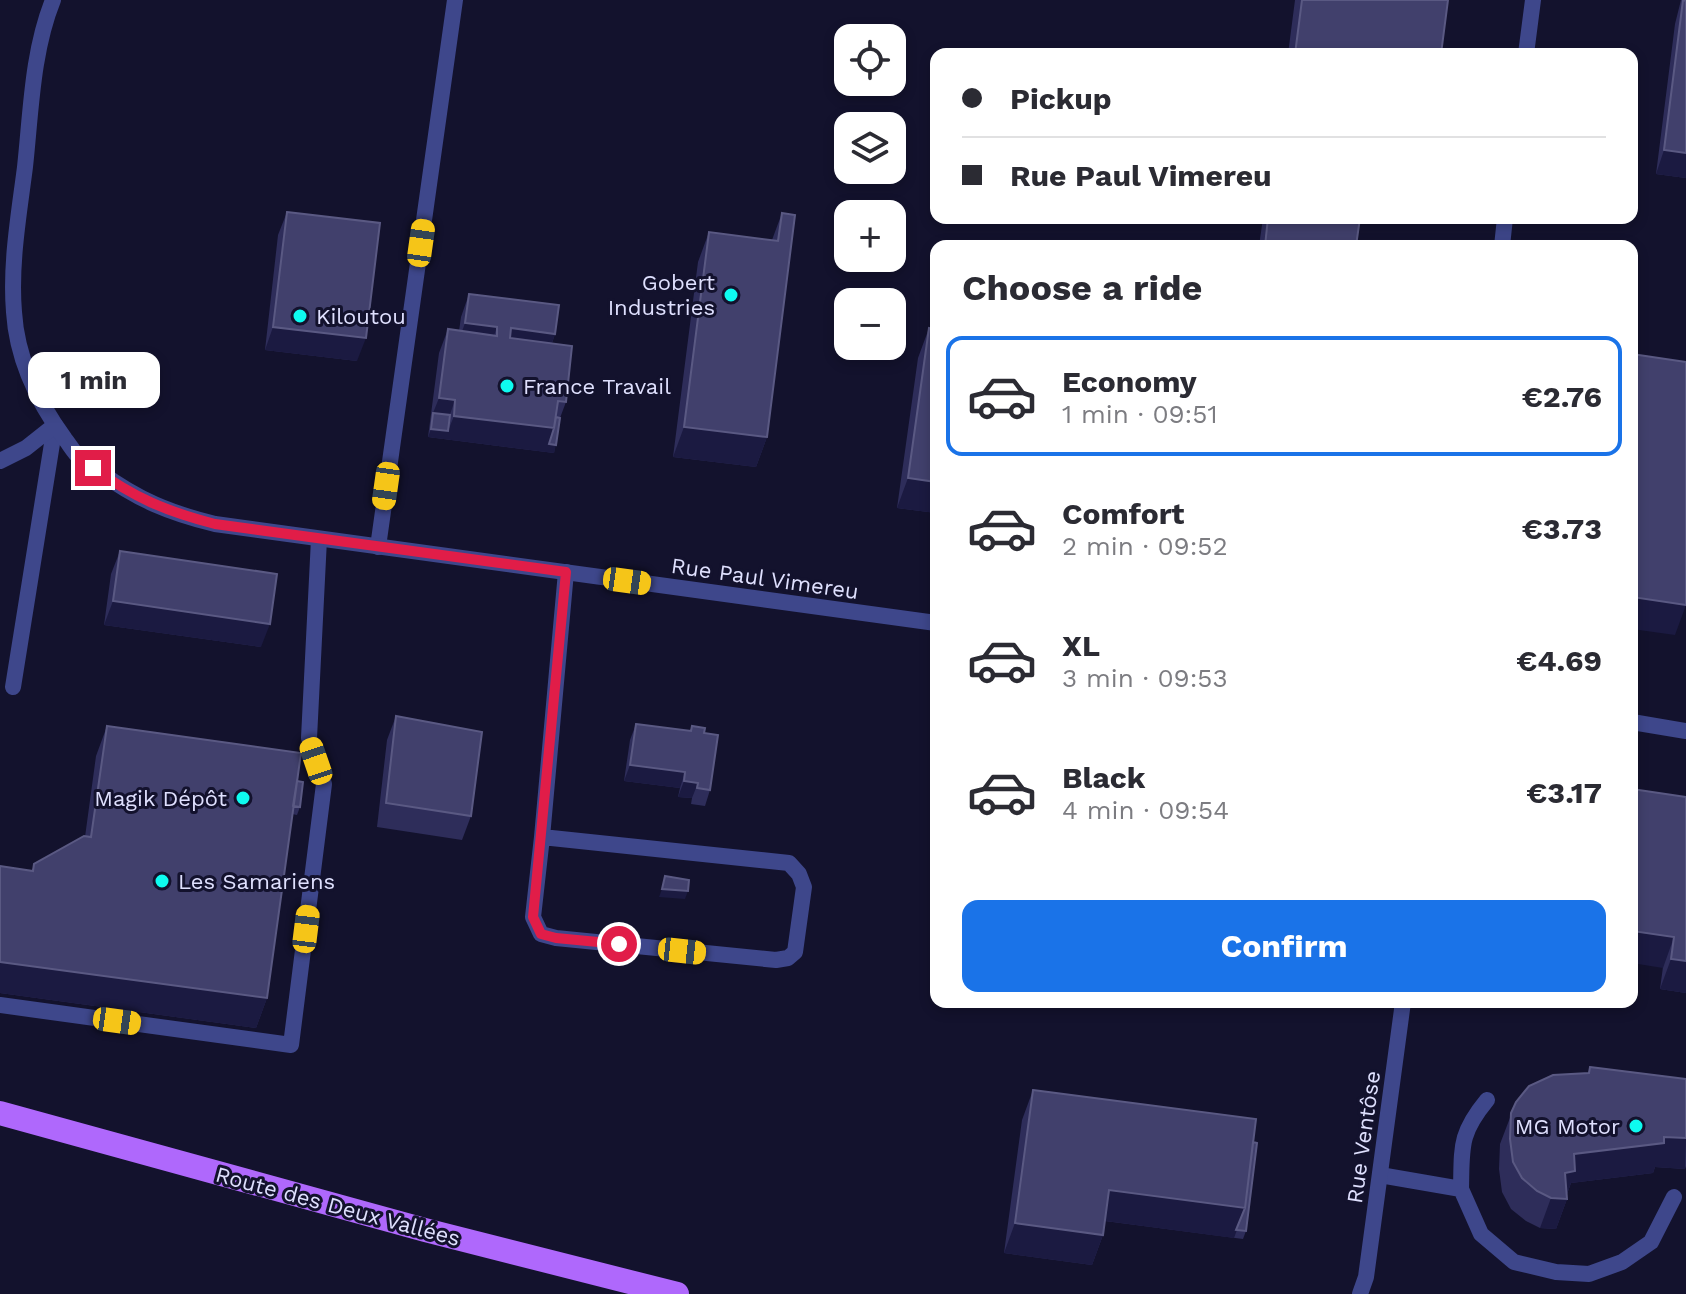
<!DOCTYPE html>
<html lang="en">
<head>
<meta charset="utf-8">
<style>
  :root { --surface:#fff; --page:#f2f2f3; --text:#2b2b33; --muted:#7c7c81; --line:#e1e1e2; --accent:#1a73e8 }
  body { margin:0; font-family:"Work Sans",sans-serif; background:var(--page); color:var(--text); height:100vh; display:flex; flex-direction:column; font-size:30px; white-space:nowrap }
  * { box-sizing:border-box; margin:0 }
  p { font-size:26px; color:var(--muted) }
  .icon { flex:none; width:44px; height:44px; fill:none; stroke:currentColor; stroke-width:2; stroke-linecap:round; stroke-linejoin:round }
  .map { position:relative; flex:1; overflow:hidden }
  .panel { position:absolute; left:930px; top:240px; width:708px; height:768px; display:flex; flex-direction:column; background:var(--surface); border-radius:16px; box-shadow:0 4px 12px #0003 }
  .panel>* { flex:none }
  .hud { position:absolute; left:930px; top:48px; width:708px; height:176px; border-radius:16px; box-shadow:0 4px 12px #0003; display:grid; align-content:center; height:176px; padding:0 32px; background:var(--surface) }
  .controls { position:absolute; left:834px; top:24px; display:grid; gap:16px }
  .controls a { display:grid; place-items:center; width:72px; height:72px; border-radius:16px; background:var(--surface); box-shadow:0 4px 12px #0003; font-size:40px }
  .end { position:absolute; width:36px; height:36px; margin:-18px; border:10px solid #e11d48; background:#fff; box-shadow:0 0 0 4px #fff }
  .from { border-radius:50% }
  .bubble { position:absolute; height:56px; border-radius:16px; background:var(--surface); box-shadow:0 4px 12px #0003; font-size:26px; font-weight:700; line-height:56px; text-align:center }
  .car { position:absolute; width:24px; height:48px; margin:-24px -12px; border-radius:10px; box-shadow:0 0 6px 2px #0007; background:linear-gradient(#f5c518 24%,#345 0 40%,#f5c518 0 76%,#345 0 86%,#f5c518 0) }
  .hud b { display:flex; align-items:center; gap:28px; height:76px; font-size:30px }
  .hud b+b { border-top:2px solid var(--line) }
  .hud i { width:20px; height:20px; background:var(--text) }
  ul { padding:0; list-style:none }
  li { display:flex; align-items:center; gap:24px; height:120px; margin:0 16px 12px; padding:0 16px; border:4px solid transparent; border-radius:16px }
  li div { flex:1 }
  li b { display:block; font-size:30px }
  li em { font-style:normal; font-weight:700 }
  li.current { border-color:var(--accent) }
  li>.icon { width:72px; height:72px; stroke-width:1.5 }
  h2 { padding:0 32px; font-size:36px; line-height:96px }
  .primary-button { display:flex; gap:16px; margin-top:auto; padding:16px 32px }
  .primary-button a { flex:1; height:92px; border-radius:16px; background:var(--accent); color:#fff; font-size:32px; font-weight:700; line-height:92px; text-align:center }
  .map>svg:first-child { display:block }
</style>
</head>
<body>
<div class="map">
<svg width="1686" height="1294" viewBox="0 0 1686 1294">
  <rect width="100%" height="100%" fill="#13122d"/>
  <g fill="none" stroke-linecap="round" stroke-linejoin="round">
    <path stroke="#3e478b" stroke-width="16" d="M378 547 455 0
      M13 687 55 425
      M542 837 789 863 799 874 804 887 795 952 788 958 776 960 556 938 541 934 533 917 542 837 566 572
      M0 1005 291 1045 324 784 309 738 319 539
      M1380 1175 1461 1189 1481 1234 1514 1262 1556 1272 1589 1274 1622 1262 1651 1242 1674 1197
      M1461 1189C1462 1147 1459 1134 1487 1100"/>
    <path stroke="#3e478b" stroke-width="16" d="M53 0C32 52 31 112 25 167 19 214 10 264 14 312 17 360 37 401 65 439 70 445 74 453 80 458 86 463 93 468 100 472 138 500 170 513 215 524L936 623
      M1526 54 1533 0
      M1502 246 1505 218
      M0 461 26 448 55 425
      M1632 722 1686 731
      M1360 1294 1366 1277 1403 1002"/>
    <path stroke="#af68fc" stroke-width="24" d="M0 1113 425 1230 677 1294"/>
  </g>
  <path fill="#2e2d5a" d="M1295 0H1448L1441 54H1288Z
    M1681 0H1686V178L1656 174 1675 24Z
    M287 212 357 361 265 350 278 235Z
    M782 213 767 437 756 467 673 457 698 262 709 232 772 240Z
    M1263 218H1360L1356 246H1259Z
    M469 294 555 334 552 343 566 402 560 418 554 453 428 437 439 353 448 329 459 331 461 317Z
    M929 328 936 513 897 508 918 358Z
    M120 551 261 647 104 625 111 574Z
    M396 716 471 816 462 840 377 827 387 740Z
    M636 724 690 731 692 726 704 733 710 790 705 806 691 804 692 798 678 797 680 788 624 781 630 740Z
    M107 726 297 781 300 807 297 815 292 814 267 998 256 1028 0 993V866L32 871 34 864 85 837 96 756Z
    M1686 797V993L1660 989Z
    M1590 1067 1686 1079V1166L1685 1169 1655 1167 1653 1173 1571 1183 1567 1194V1199L1556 1229 1540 1228 1526 1221 1511 1209 1502 1192 1499 1169 1500 1144 1516 1102 1588 1073Z
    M1033 1090 1253 1142 1246 1231 1243 1239 1105 1221 1103 1235 1092 1265 1004 1253 1022 1120Z"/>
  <path fill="#1b1a41" d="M1664 150 1686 153V178L1656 174Z
    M465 323 497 327 489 350 457 346Z
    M273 327 366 338 357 361 265 350Z
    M511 328 555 334 547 357 503 351Z
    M439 398 455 400 447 423 433 413Z
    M454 416 554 428 556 445 554 453 428 437 431 429 448 431Z
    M684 427 767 437 756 467 673 457Z
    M908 478 936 482V513L897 508Z
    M1632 597 1686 605 1675 635 1632 629Z
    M113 601 270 624 261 647 104 625Z
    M630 765 685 772 680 788 624 781Z
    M684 781 698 783 692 798 678 797Z
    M662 889 688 891 685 899 659 897Z
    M1632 931 1674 937 1663 968 1632 963Z
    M1671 959 1686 961V993L1660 989Z
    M0 962 267 998 256 1028 0 993Z
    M1664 1137 1686 1138 1685 1169 1655 1167 1653 1173 1571 1183 1565 1199H1567L1556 1229 1540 1228 1551 1198 1574 1154Z
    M1109 1190 1245 1208 1234 1238 1098 1220Z
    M1015 1223 1103 1235 1092 1265 1004 1253Z"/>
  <path fill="#41406c" stroke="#5a5983" stroke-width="2" d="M1302 0H1448L1441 54H1295Z
    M1683 0 1686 1V153L1664 150Z
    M287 212 380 223 366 338 273 327Z
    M782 213 795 215 767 437 684 427 709 232 778 241Z
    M1268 218H1360L1356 246H1265Z
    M469 294 559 305 555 334 511 328 510 338 572 346 566 402 558 401 554 428 454 416 455 400 439 398 448 329 497 336V327L465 323Z
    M929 328 936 329V482L908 478Z
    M1632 354 1686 362V605L1632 597Z
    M433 413 450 415 448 431 431 429Z
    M556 417 560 418 556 445 549 444 554 428Z
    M120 551 277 574 270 624 113 601Z
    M396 716 482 732 471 816 386 803Z
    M636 724 691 731 692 726 705 728 704 733 718 735 710 790 697 788 698 783 684 781 685 772 630 765Z
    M107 726 301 753 267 998 0 962V866L33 871 34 864 84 836 91 837Z
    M297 781 303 782 300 807 293 806Z
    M1632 789 1686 797V961L1671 959 1674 937 1632 931Z
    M665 876 689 880 688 891 662 889Z
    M1590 1067 1686 1079V1138L1664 1137V1143L1574 1154 1575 1171 1565 1173 1567 1199 1551 1198 1537 1191 1522 1178 1513 1162 1510 1139 1511 1113 1516 1102 1529 1086 1553 1075 1589 1073Z
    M1033 1090 1256 1119 1245 1208 1109 1190 1103 1235 1015 1223Z
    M1253 1142 1257 1143 1246 1231 1236 1230 1245 1208Z"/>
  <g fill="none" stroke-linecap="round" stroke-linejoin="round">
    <path stroke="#e11d48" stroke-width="10" d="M93 468C135 498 165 511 215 524L566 572 533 917 541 934 556 938 619 944"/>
  </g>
  <g fill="#0efbf0" stroke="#13122d" stroke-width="3">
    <circle cx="731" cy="295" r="8"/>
    <circle cx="300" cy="316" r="8"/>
    <circle cx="507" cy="386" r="8"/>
    <circle cx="243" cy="798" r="8"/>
    <circle cx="162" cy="881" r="8"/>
    <circle cx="1636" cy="1126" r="8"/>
  </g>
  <g text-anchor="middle" stroke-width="6" stroke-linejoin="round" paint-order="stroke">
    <g font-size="22" fill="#dfe0fe" stroke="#13122d" text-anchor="end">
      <text x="715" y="290">Gobert<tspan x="715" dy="25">Industries</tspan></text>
      <text x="316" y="324" text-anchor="start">Kiloutou</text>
      <text x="523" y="394" text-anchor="start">France Travail</text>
      <text x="227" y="806">Magik Dépôt</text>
      <text x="178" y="889" text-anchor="start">Les Samariens</text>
      <text x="1620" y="1134">MG Motor</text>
    </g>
    <g font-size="22" fill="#dfe0fe" stroke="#13122d">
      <text transform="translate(765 578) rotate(8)" y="8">Rue Paul Vimereu</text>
      <text transform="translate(1363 1137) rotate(-82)" y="8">Rue Ventôse</text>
      <text transform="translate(338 1206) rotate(15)" y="8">Route des Deux Vallées</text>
    </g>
  </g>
</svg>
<div class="controls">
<a><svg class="icon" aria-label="locate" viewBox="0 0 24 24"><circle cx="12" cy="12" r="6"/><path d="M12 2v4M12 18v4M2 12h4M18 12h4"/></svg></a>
<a><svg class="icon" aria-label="layers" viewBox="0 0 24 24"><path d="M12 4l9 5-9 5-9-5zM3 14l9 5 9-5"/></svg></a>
<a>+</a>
<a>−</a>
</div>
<i class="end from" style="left:619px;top:944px"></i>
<i class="end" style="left:93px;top:468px"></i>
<div class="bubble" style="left:28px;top:352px;width:132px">1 min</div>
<i class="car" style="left:421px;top:243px;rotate:8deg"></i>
<i class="car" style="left:386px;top:486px;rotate:188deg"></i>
<i class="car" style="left:627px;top:581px;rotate:98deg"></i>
<i class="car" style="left:316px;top:761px;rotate:341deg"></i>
<i class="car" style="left:306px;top:929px;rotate:7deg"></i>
<i class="car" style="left:682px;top:951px;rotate:96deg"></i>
<i class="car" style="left:117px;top:1021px;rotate:98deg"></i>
<div class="hud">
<b><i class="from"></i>Pickup</b>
<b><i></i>Rue Paul Vimereu</b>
</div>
<section class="panel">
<h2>Choose a ride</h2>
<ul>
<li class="current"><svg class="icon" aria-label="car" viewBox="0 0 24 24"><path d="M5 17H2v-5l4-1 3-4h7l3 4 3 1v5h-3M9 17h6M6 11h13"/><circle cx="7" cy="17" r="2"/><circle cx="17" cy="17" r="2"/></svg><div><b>Economy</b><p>1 min · 09:51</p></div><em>€2.76</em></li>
<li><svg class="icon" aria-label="car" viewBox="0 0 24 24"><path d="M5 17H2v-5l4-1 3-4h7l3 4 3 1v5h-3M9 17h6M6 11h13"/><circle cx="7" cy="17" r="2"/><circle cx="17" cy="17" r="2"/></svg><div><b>Comfort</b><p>2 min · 09:52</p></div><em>€3.73</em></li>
<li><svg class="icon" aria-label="car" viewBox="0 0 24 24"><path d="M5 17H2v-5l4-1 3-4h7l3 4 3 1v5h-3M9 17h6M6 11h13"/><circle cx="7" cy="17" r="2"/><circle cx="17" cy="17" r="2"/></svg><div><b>XL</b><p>3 min · 09:53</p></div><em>€4.69</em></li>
<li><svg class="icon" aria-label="car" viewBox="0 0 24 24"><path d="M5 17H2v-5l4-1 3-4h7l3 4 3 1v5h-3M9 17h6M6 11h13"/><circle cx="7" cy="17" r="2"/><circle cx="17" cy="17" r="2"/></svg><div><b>Black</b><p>4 min · 09:54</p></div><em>€3.17</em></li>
</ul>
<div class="primary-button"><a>Confirm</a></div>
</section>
</div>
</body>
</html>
